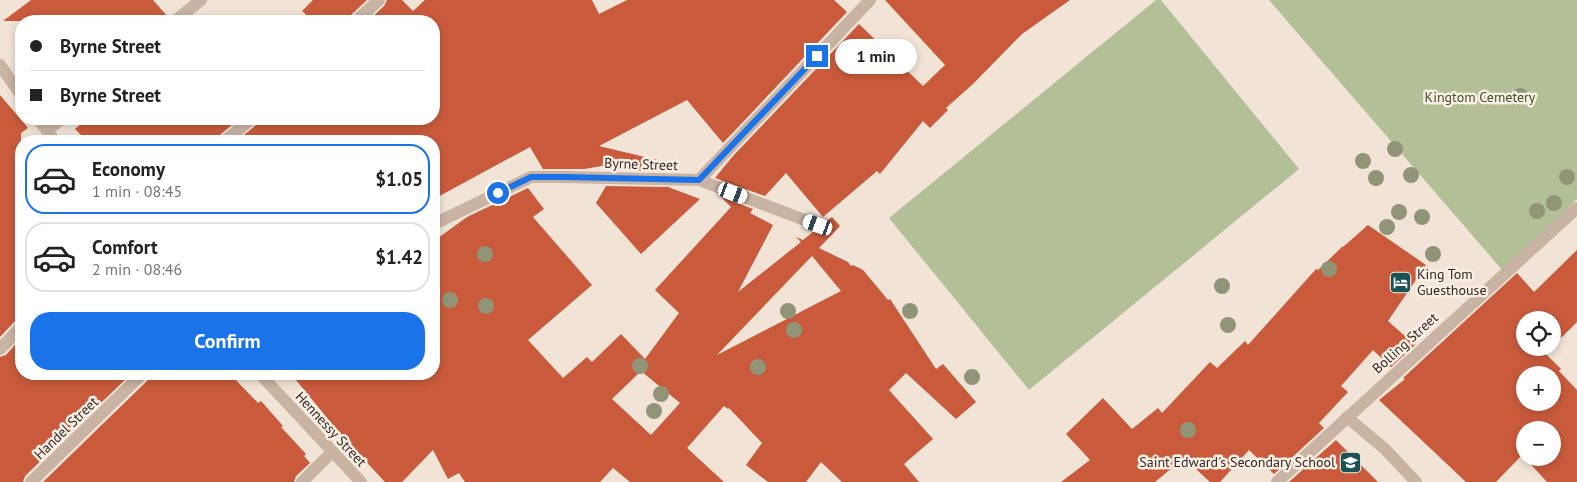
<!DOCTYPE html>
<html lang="en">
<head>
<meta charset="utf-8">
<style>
  :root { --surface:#fff; --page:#f2f2f2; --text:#222; --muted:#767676; --line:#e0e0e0; --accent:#1a73e8 }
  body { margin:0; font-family:"PT Sans",sans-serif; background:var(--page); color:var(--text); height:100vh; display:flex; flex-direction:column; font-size:19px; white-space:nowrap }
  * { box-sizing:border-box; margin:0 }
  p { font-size:16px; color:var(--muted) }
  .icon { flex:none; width:28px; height:28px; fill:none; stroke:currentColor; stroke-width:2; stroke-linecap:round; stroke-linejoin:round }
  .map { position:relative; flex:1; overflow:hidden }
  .side { position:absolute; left:15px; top:135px; width:425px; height:245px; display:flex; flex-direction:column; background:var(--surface); border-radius:20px; box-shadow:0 2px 8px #0003 }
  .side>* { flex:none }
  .guide { position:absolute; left:15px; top:15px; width:425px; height:110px; border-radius:20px; box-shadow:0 2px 8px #0003; display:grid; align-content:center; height:110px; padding:0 15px; background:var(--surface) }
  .tools { position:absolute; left:1516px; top:311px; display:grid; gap:10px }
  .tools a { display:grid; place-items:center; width:45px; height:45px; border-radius:50%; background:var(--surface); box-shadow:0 2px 8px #0003; font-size:25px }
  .end { position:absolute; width:22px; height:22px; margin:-11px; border:6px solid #1a73e8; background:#fff; box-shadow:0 0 0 2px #fff }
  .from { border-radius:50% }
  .bubble { position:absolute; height:35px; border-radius:18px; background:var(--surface); box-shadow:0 2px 8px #0003; font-size:16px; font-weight:700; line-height:35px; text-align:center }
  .car { position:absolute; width:15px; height:30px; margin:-15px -8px; border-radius:6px; box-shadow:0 0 4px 1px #0007; background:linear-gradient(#fff 24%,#345 0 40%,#fff 0 76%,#345 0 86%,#fff 0) }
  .guide b { display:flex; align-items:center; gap:18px; height:48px; font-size:19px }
  .guide b+b { border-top:1px solid var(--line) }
  .guide i { width:12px; height:12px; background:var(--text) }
  ul { padding:9px 0 0; list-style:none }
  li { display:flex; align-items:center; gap:15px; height:70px; margin:0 10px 8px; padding:0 5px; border:2px solid var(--line); border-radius:20px }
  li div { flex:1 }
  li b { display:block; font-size:19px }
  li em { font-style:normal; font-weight:700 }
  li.current { border-color:var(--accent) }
  li>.icon { width:45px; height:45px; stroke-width:1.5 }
  .cta { display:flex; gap:10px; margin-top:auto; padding:10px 15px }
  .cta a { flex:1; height:58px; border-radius:20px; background:var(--accent); color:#fff; font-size:20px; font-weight:700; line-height:58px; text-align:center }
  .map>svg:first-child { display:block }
</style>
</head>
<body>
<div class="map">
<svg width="1577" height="482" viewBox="0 0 1577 482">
  <rect width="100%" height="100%" fill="#f1e4d7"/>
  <path fill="#b3c097" d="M1156 0H1161L1299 169 1029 390 889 218Z
    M1269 0H1577V199L1504 272Z"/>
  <path fill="#c95b3c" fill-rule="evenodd" d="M31 0H153L168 17 167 21H3Z
    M313 0H367L351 15 348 21H313L302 11Z
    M387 0H402L413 11 425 0H592L599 14 627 0H834L847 12 723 143 687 100 599 146 674 164 672 171 615 170 620 163 584 169H543L530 147 434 199V141H237L256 125 259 119H434V21H368L384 6Z
    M885 0H1070L1022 34 973 84 946 108 948 110 930 128 923 121 880 174 877 171 823 217 786 173 765 196 715 178 733 156 859 24 923 86 945 65Z
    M0 95 28 128 21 133V319L15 321 0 337Z
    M86 119H239L220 135 217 141H87L75 129Z
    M606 186 668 187 700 199 641 254 596 203Z
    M528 188 544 209 533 217 592 285 528 340 563 378 587 357 592 362 621 334 645 359 679 313 655 290 731 207 721 197 753 209 750 213 773 225 738 292 801 242 796 237 803 240 813 232 819 233 823 232 826 227 825 222 832 217 840 226 819 248 848 262 851 266 853 265 863 270 888 300 890 299 936 369 943 364 976 402 956 419 906 373 889 390 933 439 904 464 919 482H842L821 462 806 482H768L746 465 762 443 729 408 728 409 724 406 687 448 724 482H630L613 468 600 482H465L459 473 448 479 433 450 402 482H385L342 436 291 374H434V241L467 217ZM812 256 841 291 717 355ZM641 371 680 403 651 435 612 399Z
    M1368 225 1426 265 1388 321 1415 345 1391 367 1373 350 1341 386 1348 392 1319 423 1324 428 1274 474 1249 450 1220 482H1210L1184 458 1155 482H1061L1090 460 1066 434 1103 398 1132 429 1158 408 1162 413 1210 362 1217 368 1245 341 1248 345 1316 269 1318 270 1343 246V247Z
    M1577 250V322L1552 347V320H1525V348H1552L1546 354 1561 369 1559 371 1577 390V482H1547L1525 458H1552V430H1525V457L1522 455 1496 482H1466L1379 400 1405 379 1403 378 1517 273 1534 292ZM1525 375H1552V402H1525Z
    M21 338V374H131L25 476 23 482H0V357L6 355Z
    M150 374H230L258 403 261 401 283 426 281 427 306 454 304 456 310 463 296 476 294 482H43L148 380Z
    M1336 440 1378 482H1289Z"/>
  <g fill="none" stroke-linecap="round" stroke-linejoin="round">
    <path stroke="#c9b3a3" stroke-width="12" d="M175 21 201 0
      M356 21 379 0
      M0 65 21 95
      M38 119 55 141
      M47 131 61 119
      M225 141 251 119
      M699 180 818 225
      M434 224 531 177H564L699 180 870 0
      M0 349 21 327
      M260 374 361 482
      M1347 417 1386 450 1416 482
      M31 482 142 374
      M302 482 332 452
      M1277 482 1577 208"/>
  </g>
  <g fill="#929477">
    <circle cx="1520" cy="96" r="8"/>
    <circle cx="1395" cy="149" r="8"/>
    <circle cx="1363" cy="161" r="8"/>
    <circle cx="1411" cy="175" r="8"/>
    <circle cx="1567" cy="177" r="8"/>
    <circle cx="1376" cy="178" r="8"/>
    <circle cx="1554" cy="203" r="8"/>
    <circle cx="1537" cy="211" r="8"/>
    <circle cx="1399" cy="212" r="8"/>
    <circle cx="1422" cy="217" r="8"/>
    <circle cx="1387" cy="227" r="8"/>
    <circle cx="485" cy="254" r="8"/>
    <circle cx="1433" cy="254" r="8"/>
    <circle cx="1329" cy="269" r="8"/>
    <circle cx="1222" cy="286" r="8"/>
    <circle cx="450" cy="300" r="8"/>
    <circle cx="486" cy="306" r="8"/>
    <circle cx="788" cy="311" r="8"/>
    <circle cx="910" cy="311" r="8"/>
    <circle cx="1228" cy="325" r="8"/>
    <circle cx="794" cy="330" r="8"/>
    <circle cx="640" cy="366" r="8"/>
    <circle cx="758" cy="367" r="8"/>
    <circle cx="972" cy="377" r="8"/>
    <circle cx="661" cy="394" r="8"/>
    <circle cx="654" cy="411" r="8"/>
    <circle cx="1188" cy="430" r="8"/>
  </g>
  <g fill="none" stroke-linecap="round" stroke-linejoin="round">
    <path stroke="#1a73e8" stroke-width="6" d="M498 193 531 177H564L699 180 817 56"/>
  </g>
  <defs>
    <symbol id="hotel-square" viewBox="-11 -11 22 22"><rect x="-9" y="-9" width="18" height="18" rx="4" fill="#1a5356" stroke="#f9eee3"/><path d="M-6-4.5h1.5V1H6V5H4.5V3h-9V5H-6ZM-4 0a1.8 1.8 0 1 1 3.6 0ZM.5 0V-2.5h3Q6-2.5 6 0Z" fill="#fff"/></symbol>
    <symbol id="school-square" viewBox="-11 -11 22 22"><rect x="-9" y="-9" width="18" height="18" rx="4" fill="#1a5356" stroke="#f9eee3"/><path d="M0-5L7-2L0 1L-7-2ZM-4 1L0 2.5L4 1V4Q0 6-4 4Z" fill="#fff"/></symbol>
  </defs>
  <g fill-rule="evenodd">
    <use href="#hotel-square" x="1388" y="270" width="25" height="25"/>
    <use href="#school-square" x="1338" y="450" width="25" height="25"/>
  </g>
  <g text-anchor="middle" stroke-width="5" stroke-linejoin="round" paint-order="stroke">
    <g font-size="14" fill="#445328" stroke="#f9eee3">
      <text x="1480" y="102">Kingtom Cemetery</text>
    </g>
    <g font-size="14" fill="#342925" stroke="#f9eee3">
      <text transform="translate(641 164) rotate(2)" y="5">Byrne Street</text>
      <text transform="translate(1405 343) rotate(-42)" y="5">Bolling Street</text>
      <text transform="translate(66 428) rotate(-44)" y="5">Handel Street</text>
      <text transform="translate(331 429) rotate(47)" y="5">Hennessy Street</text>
    </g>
    <g font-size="14" fill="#342925" stroke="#f9eee3" text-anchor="start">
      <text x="1417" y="279">King Tom<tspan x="1417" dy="16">Guesthouse</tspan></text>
      <text x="1335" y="467" text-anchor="end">Saint Edward's Secondary School</text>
    </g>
  </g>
</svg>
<div class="tools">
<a><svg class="icon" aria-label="locate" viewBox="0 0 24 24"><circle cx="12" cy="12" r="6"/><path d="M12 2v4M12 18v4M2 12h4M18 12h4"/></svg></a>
<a>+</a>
<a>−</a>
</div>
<i class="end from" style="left:498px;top:193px"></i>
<i class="end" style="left:817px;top:56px"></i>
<div class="bubble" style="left:835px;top:39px;width:82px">1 min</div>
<i class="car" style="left:733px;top:193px;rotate:111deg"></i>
<i class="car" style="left:818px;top:225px;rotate:290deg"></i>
<div class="guide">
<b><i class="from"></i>Byrne Street</b>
<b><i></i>Byrne Street</b>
</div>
<section class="side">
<ul>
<li class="current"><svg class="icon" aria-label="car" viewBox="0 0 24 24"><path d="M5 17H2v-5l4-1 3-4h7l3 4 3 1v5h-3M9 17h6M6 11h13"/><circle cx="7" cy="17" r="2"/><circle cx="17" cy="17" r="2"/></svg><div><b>Economy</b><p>1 min · 08:45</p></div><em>$1.05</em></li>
<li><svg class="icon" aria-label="car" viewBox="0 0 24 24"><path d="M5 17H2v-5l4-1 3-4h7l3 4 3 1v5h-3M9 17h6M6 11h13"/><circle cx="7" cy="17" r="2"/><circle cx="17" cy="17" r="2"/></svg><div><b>Comfort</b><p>2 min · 08:46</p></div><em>$1.42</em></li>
</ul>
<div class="cta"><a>Confirm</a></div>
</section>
</div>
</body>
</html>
